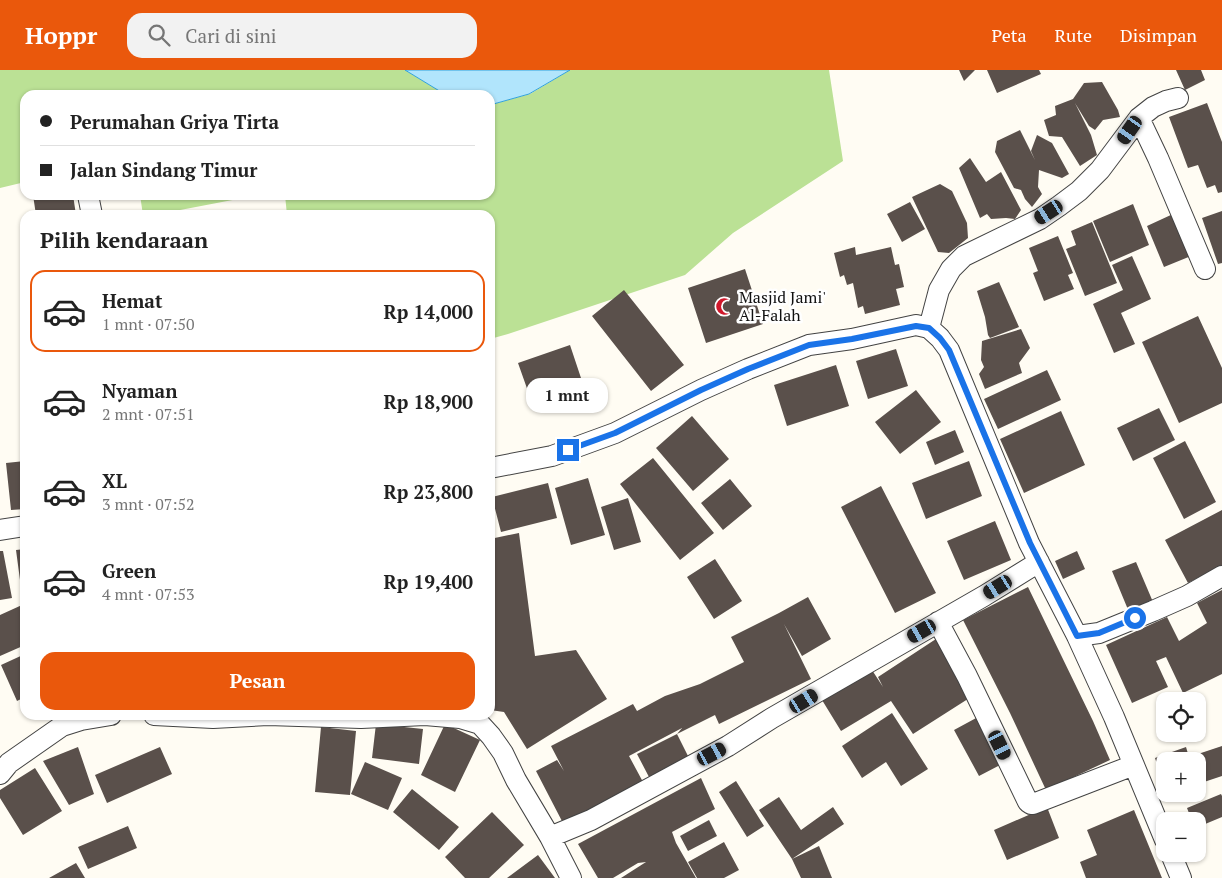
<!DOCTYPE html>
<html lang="id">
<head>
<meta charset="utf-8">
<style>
  :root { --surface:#fff; --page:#f2f2f2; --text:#222; --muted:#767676; --line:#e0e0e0; --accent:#ea580c }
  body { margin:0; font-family:"PT Serif",serif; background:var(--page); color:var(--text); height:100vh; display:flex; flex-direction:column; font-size:19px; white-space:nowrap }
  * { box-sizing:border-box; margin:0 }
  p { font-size:16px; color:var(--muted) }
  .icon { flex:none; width:28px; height:28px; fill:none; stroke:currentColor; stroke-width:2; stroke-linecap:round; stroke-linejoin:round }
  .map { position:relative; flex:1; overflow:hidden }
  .side { position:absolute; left:20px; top:140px; width:475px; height:510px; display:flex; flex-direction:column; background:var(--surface); border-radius:15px; box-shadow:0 1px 4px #0004 }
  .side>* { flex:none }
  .banner { position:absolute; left:20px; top:20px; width:475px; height:110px; border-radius:15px; box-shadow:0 1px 4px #0004; display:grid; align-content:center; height:110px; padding:0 20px; background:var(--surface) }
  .controls { position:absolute; left:1156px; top:622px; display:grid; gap:10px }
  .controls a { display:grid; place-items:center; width:50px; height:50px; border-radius:10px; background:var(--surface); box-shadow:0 1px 4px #0004; font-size:25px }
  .end { position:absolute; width:22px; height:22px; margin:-11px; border:6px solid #1a73e8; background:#fff; box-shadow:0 0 0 2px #fff }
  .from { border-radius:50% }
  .bubble { position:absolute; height:35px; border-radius:15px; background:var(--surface); box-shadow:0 1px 4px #0004; font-size:16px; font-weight:600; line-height:35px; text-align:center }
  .car { position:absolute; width:15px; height:30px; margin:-15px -8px; border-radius:6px; box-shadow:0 0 4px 1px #0007; background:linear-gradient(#222 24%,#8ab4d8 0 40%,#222 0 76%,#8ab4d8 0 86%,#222 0) }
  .banner b { display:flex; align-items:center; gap:18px; height:48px; font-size:19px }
  .banner b+b { border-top:1px solid var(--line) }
  .banner i { width:12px; height:12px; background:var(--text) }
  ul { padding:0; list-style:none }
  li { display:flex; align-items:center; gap:15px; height:82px; margin:0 10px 8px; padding:0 10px; border:2px solid transparent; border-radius:15px }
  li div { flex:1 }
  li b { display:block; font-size:19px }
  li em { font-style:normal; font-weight:600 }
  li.active { border-color:var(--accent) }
  li>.icon { width:45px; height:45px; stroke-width:1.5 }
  h2 { padding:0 20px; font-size:22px; line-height:60px }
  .primary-button { display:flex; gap:10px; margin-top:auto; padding:10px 20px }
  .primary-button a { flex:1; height:58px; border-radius:15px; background:var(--accent); color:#fff; font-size:20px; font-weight:600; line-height:58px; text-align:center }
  header { display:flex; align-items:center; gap:30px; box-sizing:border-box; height:70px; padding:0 25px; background:var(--accent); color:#fff }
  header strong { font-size:24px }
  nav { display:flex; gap:28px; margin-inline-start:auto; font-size:18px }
  .search { width:350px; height:45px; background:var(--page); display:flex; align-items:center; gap:12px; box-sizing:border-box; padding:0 18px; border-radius:15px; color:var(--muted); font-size:19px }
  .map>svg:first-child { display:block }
</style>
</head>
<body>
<header>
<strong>Hoppr</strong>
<div class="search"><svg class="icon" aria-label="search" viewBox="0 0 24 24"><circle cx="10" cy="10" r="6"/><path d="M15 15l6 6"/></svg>Cari di sini</div>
<nav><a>Peta</a><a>Rute</a><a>Disimpan</a></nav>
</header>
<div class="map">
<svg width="1222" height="808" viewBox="0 0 1222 808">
  <rect width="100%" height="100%" fill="#fffcf3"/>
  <path fill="#bbe195" d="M0 0H405L446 25H25V112L0 118Z
    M570 0H829L843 91 733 163 685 205 508 264 490 269V145H287L285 125H490V35L530 24Z
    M140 125H258L154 145H143Z"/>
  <path fill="#b1e5fc" stroke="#30a1db" d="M405 0H570L529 24 490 35V25H446Z"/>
  <path fill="#5a504b" d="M959 0H975L964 11Z
    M987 0H1039L1041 4 997 23Z
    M1176 0H1201L1205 10 1185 20Z
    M1102 12 1118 40 1120 47 1103 50 1095 60 1089 56 1075 33 1091 65 1097 85 1080 96 1062 67 1049 66 1044 50 1056 45 1055 36 1073 29 1084 13Z
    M1207 33 1222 72V122L1218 123 1215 115 1207 118 1198 95 1188 98 1169 47Z
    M1020 60 1035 90 1031 81 1037 65 1052 73 1069 104 1062 108 1039 100 1038 117 1042 124 1032 137 1025 129 1021 120 1014 118 995 82 997 71Z
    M970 88 986 112 1001 102 1021 140 1015 149 1006 148 991 149 987 144 980 148 959 98Z
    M940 114 952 121 967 153 968 168 949 183 938 182 912 127Z
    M33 125H73L76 145H36Z
    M910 132 925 159 902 172 887 144Z
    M1133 134 1149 175 1110 192 1093 151Z
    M1222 141V193L1218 194 1202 148Z
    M1173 144 1191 186 1164 197 1147 156Z
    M1092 152 1117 213 1085 226 1066 179 1076 175 1071 161Z
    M1058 166 1073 203 1068 205 1074 219 1044 231 1033 203 1038 201 1029 178Z
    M855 177 856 185 891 177 895 195 899 194 904 217 896 219 900 235 865 244 863 236 858 238 853 213 847 215 844 205 840 207 834 183Z
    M1132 186 1151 229 1121 243 1135 274 1114 283 1093 234 1123 220 1112 195Z
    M745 199 763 254 706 273 688 218Z
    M999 212 1019 257 990 268 988 265 985 247 977 221Z
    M624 220 684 295 651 321 592 246Z
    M1198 246 1222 298V333L1179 353 1142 272Z
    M1021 259 1030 278 1019 293 1022 303 985 319 979 304 984 297 981 290 982 271Z
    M570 275 581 308 555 317 561 332 535 341 518 293Z
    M896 279 908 316 868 329 856 291Z
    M836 295 849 336 787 356 774 315Z
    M1047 300 1061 330 998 359 984 329Z
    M916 320 941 352 900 384 875 352Z
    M1159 338 1175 370 1133 391 1117 358Z
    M1061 341 1085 395 1024 423 1000 369Z
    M692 346 729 389 693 421 656 378Z
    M955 360 964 382 935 395 926 372Z
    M1185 371 1216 432 1184 449 1153 388Z
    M653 388 714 463 680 490 620 414Z
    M25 391V439L11 440 6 393Z
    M969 391 982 426 926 449 912 413Z
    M588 408 605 465 571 475 555 418Z
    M730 409 752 436 723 460 701 433Z
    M548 413 557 448 501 462 492 427Z
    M881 416 936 523 895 543 841 437Z
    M628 428 641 472 614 480 601 437Z
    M1222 440V495L1188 513 1165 470Z
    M995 451 1011 490 964 510 947 471Z
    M519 463 535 586 576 580 607 629 527 679 504 642 490 640V469Z
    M25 479V525H22L16 480Z
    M0 481H3L12 528 0 530Z
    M1077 481 1085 499 1063 509 1055 491Z
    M715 489 742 531 714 549 687 507Z
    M1136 492 1153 532 1129 542 1112 501Z
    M1028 517 1093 651 1110 690 1046 720 1010 643 963 550Z
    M1222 520V604L1183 623 1166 587 1156 591 1168 617 1132 633 1106 575 1167 547 1179 571 1207 553 1197 533Z
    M808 527 831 569 802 586 784 554 811 609 719 654 715 645 677 664 682 658 629 686 643 712 564 755 536 701 557 690 564 701 551 676 633 634 637 641 665 626 700 614 744 592 731 567 779 543Z
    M22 535 25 541V575L0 586V545Z
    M939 567 971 627 913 664 891 631 841 661 822 630 872 600 883 617 878 607Z
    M25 584V627L17 631 1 595Z
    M892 643 928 699 901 716 886 692 862 708 842 676Z
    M978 647 1002 694 979 706 954 660Z
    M376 654 423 659 419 694 372 688Z
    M445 654 480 670 455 722 421 705Z
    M321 657 356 661 350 725 315 722Z
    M677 664 689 688 649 707 637 684Z
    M1222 676V706L1198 714V691H1165V718L1155 688 1186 677 1189 687Z
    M78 677 94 724 69 735 43 691Z
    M160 677 172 704 107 733 95 705Z
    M365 692 402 708 388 740 351 724Z
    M35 698 62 741 23 765 0 728V720Z
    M701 708 715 739 672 762 676 773 696 808H621L646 792 638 793 613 808H598L578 774Z
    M736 711 764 756 747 767 719 722Z
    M412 719 459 757 439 780 393 742Z
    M1221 724 1222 726V747L1198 757V751H1192L1187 738Z
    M779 727 801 760 833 737 844 754 792 789 759 740Z
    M1047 737 1059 768 1007 790 994 760Z
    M1134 740 1162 808H1086L1080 792 1097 785 1087 760Z
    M492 742 524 775 489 808H465L445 787Z
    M709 750 717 766 688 781 680 766Z
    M128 756 137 778 88 799 78 777Z
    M724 772 739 800 724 808H697L688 792Z
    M819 776 832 808H801L792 789Z
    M538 785 555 808H507Z
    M76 793 85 808H49Z"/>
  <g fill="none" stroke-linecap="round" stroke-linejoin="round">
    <defs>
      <path id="street" d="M1139 48 1158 88 1205 199
        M88 125 92 145
        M929 258 939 220 951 199 964 186 1040 149 1059 136 1079 121 1100 100 1139 48 1153 37 1166 31 1178 28
        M490 398 552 386 615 363 701 320 748 299 809 275 852 269 916 255 929 258 940 268 949 280 1029 473 1077 566 1114 647 1165 770
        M0 460 25 456
        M938 552 967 606 1028 732 1031 734H1033L1134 695
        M1077 566 1099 563 1153 541 1187 526 1222 506
        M154 645 213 648 268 645 361 648 425 645 460 648 480 654 491 666 503 683 516 710 550 767 571 808
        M0 704 9 693 62 656 81 650 111 645
        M550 767 591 750 728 676 772 648 984 526 1039 492
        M1171 784 1181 808"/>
    </defs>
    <use href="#street" stroke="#434343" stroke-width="22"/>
    <use href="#street" stroke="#fff" stroke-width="20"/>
  </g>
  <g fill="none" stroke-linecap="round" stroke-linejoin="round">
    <path stroke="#1a73e8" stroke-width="6" d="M568 380 615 363 701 320 748 299 809 275 852 269 916 256 929 258 940 268 949 280 1030 473 1077 566 1099 563 1135 548"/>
  </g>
  <defs>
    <symbol id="mosque-bare" viewBox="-9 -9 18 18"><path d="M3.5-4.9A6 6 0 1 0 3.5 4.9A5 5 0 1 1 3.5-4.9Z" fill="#d0182b" stroke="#fff" stroke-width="2.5" paint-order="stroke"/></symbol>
  </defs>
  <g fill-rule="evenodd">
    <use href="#mosque-bare" x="712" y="224" width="25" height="25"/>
  </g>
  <g text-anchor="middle" stroke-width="5" stroke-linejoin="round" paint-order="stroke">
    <g font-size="16" fill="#101010" stroke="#fff" text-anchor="start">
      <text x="739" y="233">Masjid Jami'<tspan x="739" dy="18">Al-Falah</tspan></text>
    </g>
  </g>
</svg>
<div class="controls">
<a><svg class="icon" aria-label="locate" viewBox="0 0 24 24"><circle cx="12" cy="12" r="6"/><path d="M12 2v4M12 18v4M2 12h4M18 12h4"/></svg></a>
<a>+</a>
<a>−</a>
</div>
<i class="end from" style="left:1135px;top:548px"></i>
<i class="end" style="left:568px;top:380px"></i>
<div class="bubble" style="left:526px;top:308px;width:82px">1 mnt</div>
<i class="car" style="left:1130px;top:60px;rotate:215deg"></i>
<i class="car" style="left:1049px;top:142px;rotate:237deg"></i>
<i class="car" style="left:998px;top:517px;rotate:239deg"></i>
<i class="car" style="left:922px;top:561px;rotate:240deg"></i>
<i class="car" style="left:804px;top:631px;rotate:59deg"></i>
<i class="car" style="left:1000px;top:675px;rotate:154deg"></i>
<i class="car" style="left:712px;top:684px;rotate:62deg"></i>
<div class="banner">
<b><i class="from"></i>Perumahan Griya Tirta</b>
<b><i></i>Jalan Sindang Timur</b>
</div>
<section class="side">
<h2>Pilih kendaraan</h2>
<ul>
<li class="active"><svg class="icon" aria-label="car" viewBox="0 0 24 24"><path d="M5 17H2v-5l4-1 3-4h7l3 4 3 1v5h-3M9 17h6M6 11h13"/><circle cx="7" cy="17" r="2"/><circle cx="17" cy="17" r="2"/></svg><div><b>Hemat</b><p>1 mnt · 07:50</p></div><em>Rp 14,000</em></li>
<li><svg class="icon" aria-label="car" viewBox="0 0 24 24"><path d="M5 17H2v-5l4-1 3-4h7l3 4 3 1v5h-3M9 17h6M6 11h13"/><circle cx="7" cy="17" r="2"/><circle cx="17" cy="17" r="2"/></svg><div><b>Nyaman</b><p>2 mnt · 07:51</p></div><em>Rp 18,900</em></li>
<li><svg class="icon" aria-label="car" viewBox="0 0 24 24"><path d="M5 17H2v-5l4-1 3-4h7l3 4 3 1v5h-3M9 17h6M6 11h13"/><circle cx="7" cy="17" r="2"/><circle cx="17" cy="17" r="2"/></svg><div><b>XL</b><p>3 mnt · 07:52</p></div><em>Rp 23,800</em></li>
<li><svg class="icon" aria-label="car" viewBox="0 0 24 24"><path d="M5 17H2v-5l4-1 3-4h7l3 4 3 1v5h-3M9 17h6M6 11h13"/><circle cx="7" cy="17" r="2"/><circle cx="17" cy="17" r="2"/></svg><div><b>Green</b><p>4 mnt · 07:53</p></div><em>Rp 19,400</em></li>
</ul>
<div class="primary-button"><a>Pesan</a></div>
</section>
</div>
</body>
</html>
